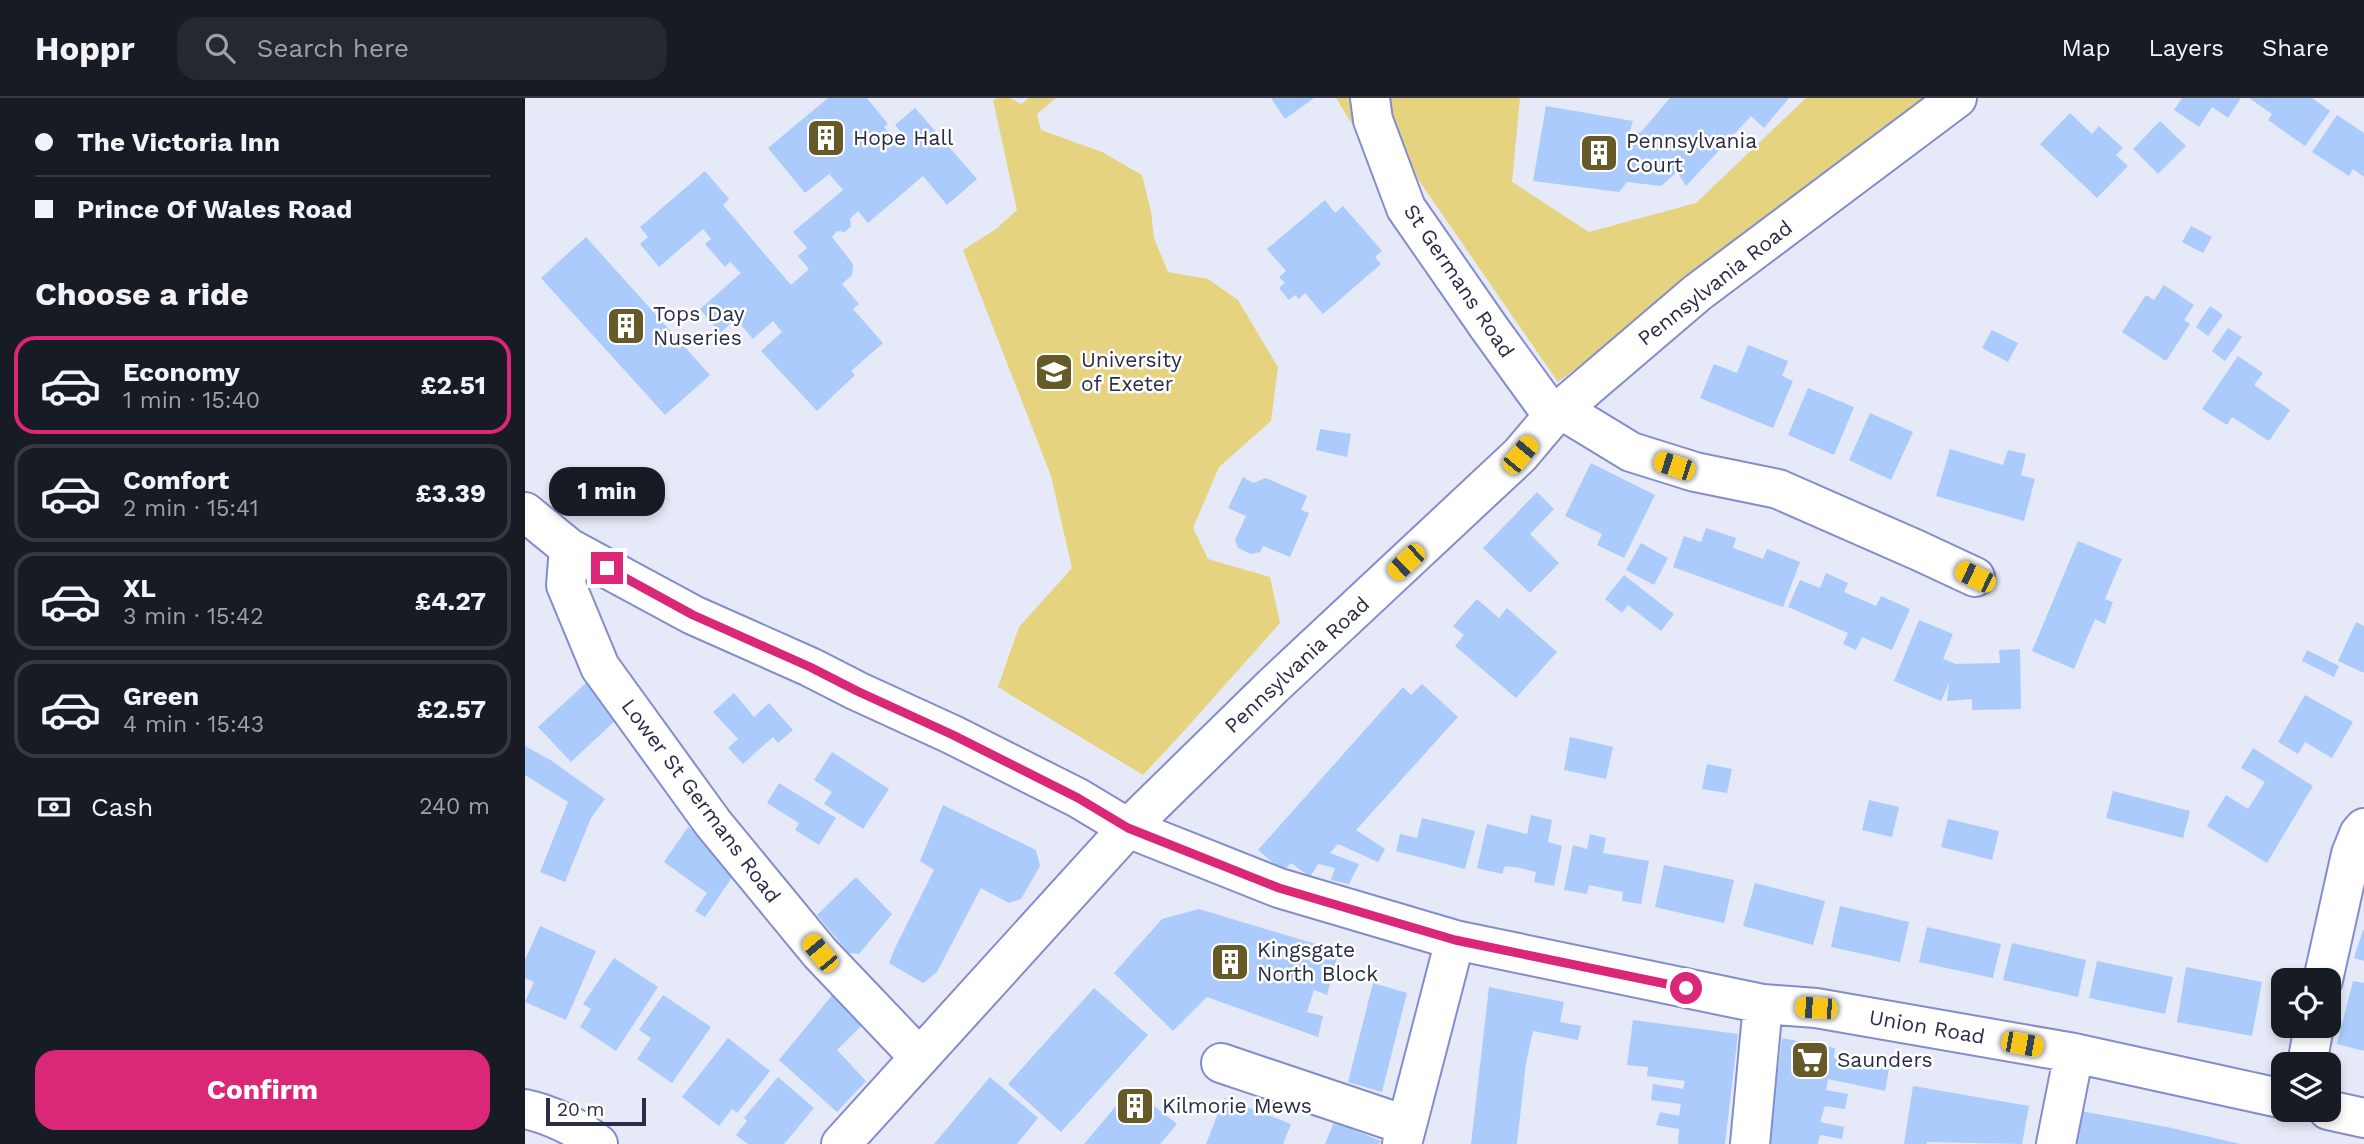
<!DOCTYPE html>
<html lang="en">
<head>
<meta charset="utf-8">
<style>
  :root { --surface:#171b24; --page:#242831; --text:#f1f3f6; --muted:#9ea1a6; --line:#363941; --accent:#db2777 }
  body { margin:0; font-family:"Work Sans",sans-serif; background:var(--page); color:var(--text); height:100vh; display:flex; flex-direction:column; font-size:26px; white-space:nowrap }
  * { box-sizing:border-box; margin:0 }
  p { font-size:23px; color:var(--muted) }
  .icon { flex:none; width:38px; height:38px; fill:none; stroke:currentColor; stroke-width:2; stroke-linecap:round; stroke-linejoin:round }
  .map { position:relative; flex:1; overflow:hidden }
  .side { display:flex; flex-direction:column; background:var(--surface); width:525px }
  .side>* { flex:none }
  .top-card { display:grid; align-content:center; height:154px; padding:0 35px; background:var(--surface) }
  .buttons { position:absolute; left:1746px; top:870px; display:grid; gap:14px }
  .buttons a { display:grid; place-items:center; width:70px; height:70px; border-radius:14px; background:var(--surface); box-shadow:0 4px 10px #0003; font-size:35px }
  .scale { position:absolute; left:21px; bottom:18px; width:100px; box-sizing:border-box; padding-left:7px; border:4px solid #292d47; border-top:0; font-size:19px; line-height:24px; white-space:nowrap; color:#292d47; -webkit-text-stroke:5px #fff; paint-order:stroke }
  .end { position:absolute; width:32px; height:32px; margin:-16px; border:9px solid #db2777; background:#fff; box-shadow:0 0 0 4px #fff }
  .from { border-radius:50% }
  .bubble { position:absolute; height:49px; border-radius:21px; background:var(--surface); box-shadow:0 4px 10px #0003; font-size:23px; font-weight:700; line-height:49px; text-align:center }
  .car { position:absolute; width:21px; height:42px; margin:-21px -10px; border-radius:9px; box-shadow:0 0 5px 2px #0007; background:linear-gradient(#f5c518 24%,#345 0 40%,#f5c518 0 76%,#345 0 86%,#f5c518 0) }
  .top-card b { display:flex; align-items:center; gap:24px; height:66px; font-size:26px }
  .top-card b+b { border-top:2px solid var(--line) }
  .top-card i { width:18px; height:18px; background:var(--text) }
  ul { padding:0; list-style:none }
  li { display:flex; align-items:center; gap:21px; height:98px; margin:0 14px 10px; padding:0 21px; border:4px solid var(--line); border-radius:21px }
  li div { flex:1 }
  li b { display:block; font-size:26px }
  li em { font-style:normal; font-weight:700 }
  li.active { border-color:var(--accent) }
  li>.icon { width:63px; height:63px; stroke-width:1.5 }
  h2 { padding:0 35px; font-size:32px; line-height:84px }
  .pay { display:flex; align-items:center; gap:18px; height:77px; padding:0 35px; font-size:26px }
  .pay p { margin-inline-start:auto }
  .button { display:flex; gap:14px; margin-top:auto; padding:14px 35px }
  .button a { flex:1; height:80px; border-radius:21px; background:var(--accent); color:#fff; font-size:28px; font-weight:700; line-height:80px; text-align:center }
  header { display:flex; align-items:center; gap:42px; box-sizing:border-box; height:98px; padding:0 35px; background:var(--surface); border-bottom:2px solid var(--line) }
  header strong { font-size:33px }
  nav { display:flex; gap:38px; margin-inline-start:auto; font-size:24px }
  .search { width:490px; height:63px; background:var(--page); display:flex; align-items:center; gap:18px; box-sizing:border-box; padding:0 24px; border-radius:21px; color:var(--muted); font-size:26px }
  main { display:flex; flex:1; min-height:0 }
  .map>svg:first-child { display:block }
</style>
</head>
<body>
<header>
<strong>Hoppr</strong>
<div class="search"><svg class="icon" aria-label="search" viewBox="0 0 24 24"><circle cx="10" cy="10" r="6"/><path d="M15 15l6 6"/></svg>Search here</div>
<nav><a>Map</a><a>Layers</a><a>Share</a></nav>
</header>
<main>
<section class="side">
<div class="top-card">
<b><i class="from"></i>The Victoria Inn</b>
<b><i></i>Prince Of Wales Road</b>
</div>
<h2>Choose a ride</h2>
<ul>
<li class="active"><svg class="icon" aria-label="car" viewBox="0 0 24 24"><path d="M5 17H2v-5l4-1 3-4h7l3 4 3 1v5h-3M9 17h6M6 11h13"/><circle cx="7" cy="17" r="2"/><circle cx="17" cy="17" r="2"/></svg><div><b>Economy</b><p>1 min · 15:40</p></div><em>£2.51</em></li>
<li><svg class="icon" aria-label="car" viewBox="0 0 24 24"><path d="M5 17H2v-5l4-1 3-4h7l3 4 3 1v5h-3M9 17h6M6 11h13"/><circle cx="7" cy="17" r="2"/><circle cx="17" cy="17" r="2"/></svg><div><b>Comfort</b><p>2 min · 15:41</p></div><em>£3.39</em></li>
<li><svg class="icon" aria-label="car" viewBox="0 0 24 24"><path d="M5 17H2v-5l4-1 3-4h7l3 4 3 1v5h-3M9 17h6M6 11h13"/><circle cx="7" cy="17" r="2"/><circle cx="17" cy="17" r="2"/></svg><div><b>XL</b><p>3 min · 15:42</p></div><em>£4.27</em></li>
<li><svg class="icon" aria-label="car" viewBox="0 0 24 24"><path d="M5 17H2v-5l4-1 3-4h7l3 4 3 1v5h-3M9 17h6M6 11h13"/><circle cx="7" cy="17" r="2"/><circle cx="17" cy="17" r="2"/></svg><div><b>Green</b><p>4 min · 15:43</p></div><em>£2.57</em></li>
</ul>
<div class="pay"><svg class="icon" aria-label="cash" viewBox="0 0 24 24"><path d="M3 7h18v10H3z"/><circle cx="12" cy="12" r="2"/></svg>Cash<p>240 m</p></div>
<div class="button"><a>Confirm</a></div>
</section>
<div class="map">
<svg width="1839" height="1046" viewBox="0 0 1839 1046">
  <rect width="100%" height="100%" fill="#e6e9f7"/>
  <path fill="#e5d380" d="M474 0H485L496 6 504 0H531L512 16 516 32 577 54 617 77 626 114 629 140 643 174 683 181 713 202 753 269 746 323 694 369 668 430 683 461 745 479 755 525 658 634 618 677 473 589 494 529 547 470 526 378 438 152 471 131 492 112 468 2Z
    M811 0H995L987 84 1064 134 1171 105 1281 0H1410L1033 284 886 71 843 52Z"/>
  <path fill="#aacbfb" d="M303 0H342L363 26 359 29 373 46 380 39 370 27 390 10 452 81 422 107 398 78 343 125 333 113 325 121 326 128 320 134 312 133 307 139 328 166 327 177 317 186 334 206 328 211 358 245 326 273 330 277 292 313 236 253 257 234 248 223 228 241 211 221 195 235 175 211 216 175 205 164 200 169 180 146 186 141 178 131 134 169 115 146 123 139 115 129 180 73 204 101 198 107 266 187 284 171 273 158 282 150 268 134 318 92 304 76 280 95 243 50Z
    M746 0H789L760 21Z
    M1145 0H1264L1239 30 1226 18 1161 88 1152 74 1136 88 1102 84 1094 94 1008 83 1021 8 1108 23 1104 36 1116 34Z
    M1657 0H1716L1703 20 1687 9 1674 29 1649 12Z
    M1724 0H1787L1805 13 1780 48 1743 22 1747 16Z
    M1545 15 1567 36 1574 28 1598 50 1591 57 1603 68 1572 100 1515 46Z
    M1812 17 1839 35V79L1828 71 1824 78 1787 54Z
    M1635 23 1661 48 1633 76 1608 51Z
    M800 102 810 115 818 108 857 153 850 159 856 166 798 216 780 195 774 201 770 197 764 202 754 190 760 185 754 179 761 173 742 151Z
    M1666 128 1687 139 1678 155 1657 144Z
    M61 139 185 277 140 317 16 180Z
    M1639 187 1669 207 1659 222 1665 226 1641 263 1597 234 1621 197 1629 202Z
    M1685 208 1698 217 1683 238 1671 229Z
    M1703 230 1717 239 1700 263 1687 253Z
    M1467 232 1493 245 1483 264 1457 250Z
    M1223 247 1263 263 1257 278 1268 283 1248 330 1175 300 1189 266 1212 275Z
    M1713 258 1738 275 1729 287 1765 312 1744 343 1707 319 1702 327 1677 311Z
    M1283 290 1329 309 1309 357 1263 337Z
    M1345 315 1388 334 1366 382 1324 362Z
    M795 331 826 336 822 359 791 352Z
    M1425 351 1478 367 1483 352 1501 356 1496 377 1510 381 1499 423 1411 398Z
    M1066 365 1130 397 1099 460 1072 447 1077 436 1040 418Z
    M718 379 728 385 741 380 782 398 776 412 784 415 765 459 738 448 735 454 726 456 713 450 710 442 721 418 703 410Z
    M1012 394 1029 411 1005 436 1034 465 1005 495 958 450Z
    M1181 430 1211 440 1208 450 1222 455 1238 461 1242 451 1275 464 1258 509 1148 469 1159 438 1176 444Z
    M1553 443 1597 461 1580 501 1588 504 1580 526 1570 521 1549 571 1507 553Z
    M1116 445 1143 460 1129 487 1101 472Z
    M1301 475 1323 485 1319 494 1351 508 1356 498 1385 511 1367 552 1337 539 1331 552 1318 546 1323 535 1263 509 1275 482 1295 490Z
    M1099 477 1149 516 1136 533 1103 507 1097 515 1080 501Z
    M952 501 974 520 982 510 1032 554 991 600 930 548 939 537 928 528Z
    M1394 522 1428 536 1418 561 1431 566 1475 565 1474 552 1495 551 1496 611 1447 612V601L1422 603 1424 585 1416 603 1369 583Z
    M1831 524 1839 528V575L1813 563Z
    M1782 552 1814 568 1809 579 1777 563Z
    M63 583 95 618 46 664 13 629Z
    M897 586 933 619 831 732 860 751 853 764 813 746 805 755 834 766 824 786 806 782 810 770 793 766 785 779 766 765 758 773 733 752 878 589 886 597Z
    M209 595 229 619 244 605 268 632 253 645 248 639 218 666 203 650 213 641 188 614Z
    M1780 597 1828 624 1807 660 1780 644 1773 656 1753 644Z
    M1045 639 1088 649 1081 681 1039 672Z
    M0 648 27 663 80 701 66 720 40 784 15 774 43 704 0 677Z
    M1728 650 1788 688 1742 765 1682 728 1701 697 1723 711 1740 684 1716 670Z
    M307 654 364 691 338 731 299 706 307 694 289 682Z
    M1182 666 1207 671 1202 695 1177 691Z
    M254 685 311 720 294 747 270 732 274 725 242 705Z
    M1588 693 1665 713 1658 740 1581 720Z
    M1344 702 1374 709 1367 739 1337 732Z
    M418 707 511 752 515 768 496 801 484 805 456 790 412 874 398 885 364 865 370 850 409 772 395 763Z
    M1006 717 1027 722 1023 744 1037 748 1029 788 1009 784 1011 774 995 770 980 768 977 776 952 770 962 726 1002 736Z
    M897 720 950 733 940 771 871 753 875 736 892 740Z
    M1423 721 1474 733 1467 762 1416 749Z
    M163 729 194 751 212 772 180 819 170 813 182 795 139 764Z
    M1065 736 1081 740 1078 755 1124 763 1116 806 1097 803 1098 794 1064 787 1062 796 1039 792 1048 747 1062 751Z
    M1139 767 1209 782 1199 825 1130 809Z
    M331 779 367 816 334 856 324 855 292 817Z
    M1230 785 1300 803 1288 847 1218 828Z
    M1315 808 1384 824 1375 864 1306 849Z
    M674 811 814 853 802 897 789 892 782 914 798 918 793 939 682 899 648 933 589 875 637 821Z
    M15 828 71 853 41 922 0 904 9 884 0 880V862Z
    M1402 829 1476 846 1468 880 1394 864Z
    M1838 832H1839V863L1829 860Z
    M1487 845 1561 862 1553 899 1478 882Z
    M89 860 133 889 91 953 55 929 66 911 58 906Z
    M1572 863 1648 879 1640 916 1564 900Z
    M1661 869 1737 884 1727 938 1652 924Z
    M1828 883 1839 885V953L1812 946Z
    M848 885 882 895 857 994 823 984Z
    M964 889 1039 904 1035 924 1056 928 1053 942 1008 933 1001 965 992 1046H946Z
    M313 890 341 923 312 952 341 983 312 1014 254 962Z
    M569 890 623 937 536 1034 483 986Z
    M138 897 186 929 147 985 112 961 126 940 114 932Z
    M1108 922 1213 936 1200 1046H1153L1154 1031 1131 1027 1135 1014 1154 1018 1156 1006 1126 1002 1128 986 1158 991 1160 983 1122 978 1123 969 1102 967Z
    M203 940 245 973 212 1015 207 1011 194 1028 157 999Z
    M1257 940 1310 950 1309 960 1364 971 1360 993 1303 981 1301 992 1323 996 1320 1011 1300 1008 1295 1024 1319 1029 1317 1041 1295 1037 1293 1046H1244Z
    M253 979 289 1010 259 1046H223L211 1037 222 1023 219 1020Z
    M465 979 513 1020 492 1046H409Z
    M1388 988 1504 1008 1497 1046 1402 1044V1046H1379Z
    M606 990 652 1026 635 1046H559Z
    M699 1000 766 1026 758 1046H681Z
    M1556 1013 1642 1029 1715 1046H1551Z
    M809 1024 856 1043 854 1046H800Z"/>
  <g fill="none" stroke-linecap="round" stroke-linejoin="round">
    <defs>
      <path id="minor" d="M845 0 848 22 881 110 965 231 1028 318
        M1037 312 1106 354 1170 374 1253 391 1392 452 1450 479
        M0 414 44 450 168 517 285 569 332 593 428 637 553 700 603 730 754 790 930 842 1238 906 1291 910 1549 955 1759 1001
        M44 450 41 487 75 569 188 725 295 855 394 959
        M1798 882 1826 756 1834 736 1839 730
        M696 965 880 1027
        M1782 966 1789 928
        M0 1011C24 1016 54 1030 73 1046
        M1803 1012 1839 1020
        M316 1046 603 730 748 588 995 357 1028 318 1172 195 1432 0
        M877 1046 930 842
        M1225 1046 1238 906
        M1531 1046 1549 955"/>
    </defs>
    <use href="#minor" stroke="#838ccc" stroke-width="42"/>
    <use href="#minor" stroke="#fff" stroke-width="38"/>
  </g>
  <g fill="none" stroke-linecap="round" stroke-linejoin="round">
    <path stroke="#db2777" stroke-width="9" d="M82 470 168 517 285 569 332 593 428 637 553 700 603 730 754 790 930 842 1161 890"/>
  </g>
  <defs>
    <symbol id="building-square" viewBox="-11 -11 22 22"><rect x="-9" y="-9" width="18" height="18" rx="4" fill="#665b28" stroke="#fff"/><path d="M-4-6H4V6H1V3H-1V6H-4ZM-2.5-4.3h1.7v1.8h-1.7ZM.8-4.3h1.7v1.8H.8ZM-2.5-1h1.7V.8h-1.7ZM.8-1h1.7V.8H.8Z" fill="#fff"/></symbol>
    <symbol id="university-square" viewBox="-11 -11 22 22"><rect x="-9" y="-9" width="18" height="18" rx="4" fill="#665b28" stroke="#fff"/><path d="M0-5L7-2L0 1L-7-2ZM-4 1L0 2.5L4 1V4Q0 6-4 4Z" fill="#fff"/></symbol>
    <symbol id="supermarket-square" viewBox="-11 -11 22 22"><rect x="-9" y="-9" width="18" height="18" rx="4" fill="#665b28" stroke="#fff"/><path d="M-6-5.5h2.5l.6 2H6L4.5 2H-2.5L-4.4-4H-6ZM-1.5 3.2a1.3 1.3 0 1 0 .1 0ZM3 3.2a1.3 1.3 0 1 0 .1 0Z" fill="#fff"/></symbol>
  </defs>
  <g fill-rule="evenodd">
    <use href="#building-square" x="279" y="18" width="44" height="44"/>
    <use href="#building-square" x="1052" y="33" width="44" height="44"/>
    <use href="#building-square" x="79" y="206" width="44" height="44"/>
    <use href="#university-square" x="507" y="252" width="44" height="44"/>
    <use href="#building-square" x="683" y="842" width="44" height="44"/>
    <use href="#supermarket-square" x="1263" y="940" width="44" height="44"/>
    <use href="#building-square" x="588" y="986" width="44" height="44"/>
  </g>
  <g text-anchor="middle" stroke-width="5" stroke-linejoin="round" paint-order="stroke">
    <g font-size="21" fill="#292d47" stroke="#fff" text-anchor="start">
      <text x="328" y="47">Hope Hall</text>
      <text x="1101" y="50">Pennsylvania<tspan x="1101" dy="24">Court</tspan></text>
      <text x="128" y="223">Tops Day<tspan x="128" dy="24">Nuseries</tspan></text>
      <text x="556" y="269">University<tspan x="556" dy="24">of Exeter</tspan></text>
      <text x="732" y="859">Kingsgate<tspan x="732" dy="24">North Block</tspan></text>
      <text x="1312" y="969">Saunders</text>
      <text x="637" y="1015">Kilmorie Mews</text>
    </g>
    <g font-size="21" fill="#292d47" stroke="#fff">
      <text transform="translate(934 183) rotate(56)" y="7">St Germans Road</text>
      <text transform="translate(1190 185) rotate(-38)" y="7">Pennsylvania Road</text>
      <text transform="translate(772 567) rotate(-43)" y="7">Pennsylvania Road</text>
      <text transform="translate(176 703) rotate(53)" y="7">Lower St Germans Road</text>
      <text transform="translate(1402 929) rotate(10)" y="7">Union Road</text>
    </g>
  </g>
</svg>
<div class="buttons">
<a><svg class="icon" aria-label="locate" viewBox="0 0 24 24"><circle cx="12" cy="12" r="6"/><path d="M12 2v4M12 18v4M2 12h4M18 12h4"/></svg></a>
<a><svg class="icon" aria-label="layers" viewBox="0 0 24 24"><path d="M12 4l9 5-9 5-9-5zM3 14l9 5 9-5"/></svg></a>
</div>
<div class="scale">20 m</div>
<i class="end from" style="left:1161px;top:890px"></i>
<i class="end" style="left:82px;top:470px"></i>
<div class="bubble" style="left:24px;top:369px;width:116px">1 min</div>
<i class="car" style="left:995px;top:357px;rotate:40deg"></i>
<i class="car" style="left:1149px;top:368px;rotate:288deg"></i>
<i class="car" style="left:881px;top:464px;rotate:227deg"></i>
<i class="car" style="left:1450px;top:479px;rotate:296deg"></i>
<i class="car" style="left:295px;top:855px;rotate:320deg"></i>
<i class="car" style="left:1291px;top:910px;rotate:274deg"></i>
<i class="car" style="left:1497px;top:946px;rotate:100deg"></i>
</div>
</main>
</body>
</html>
